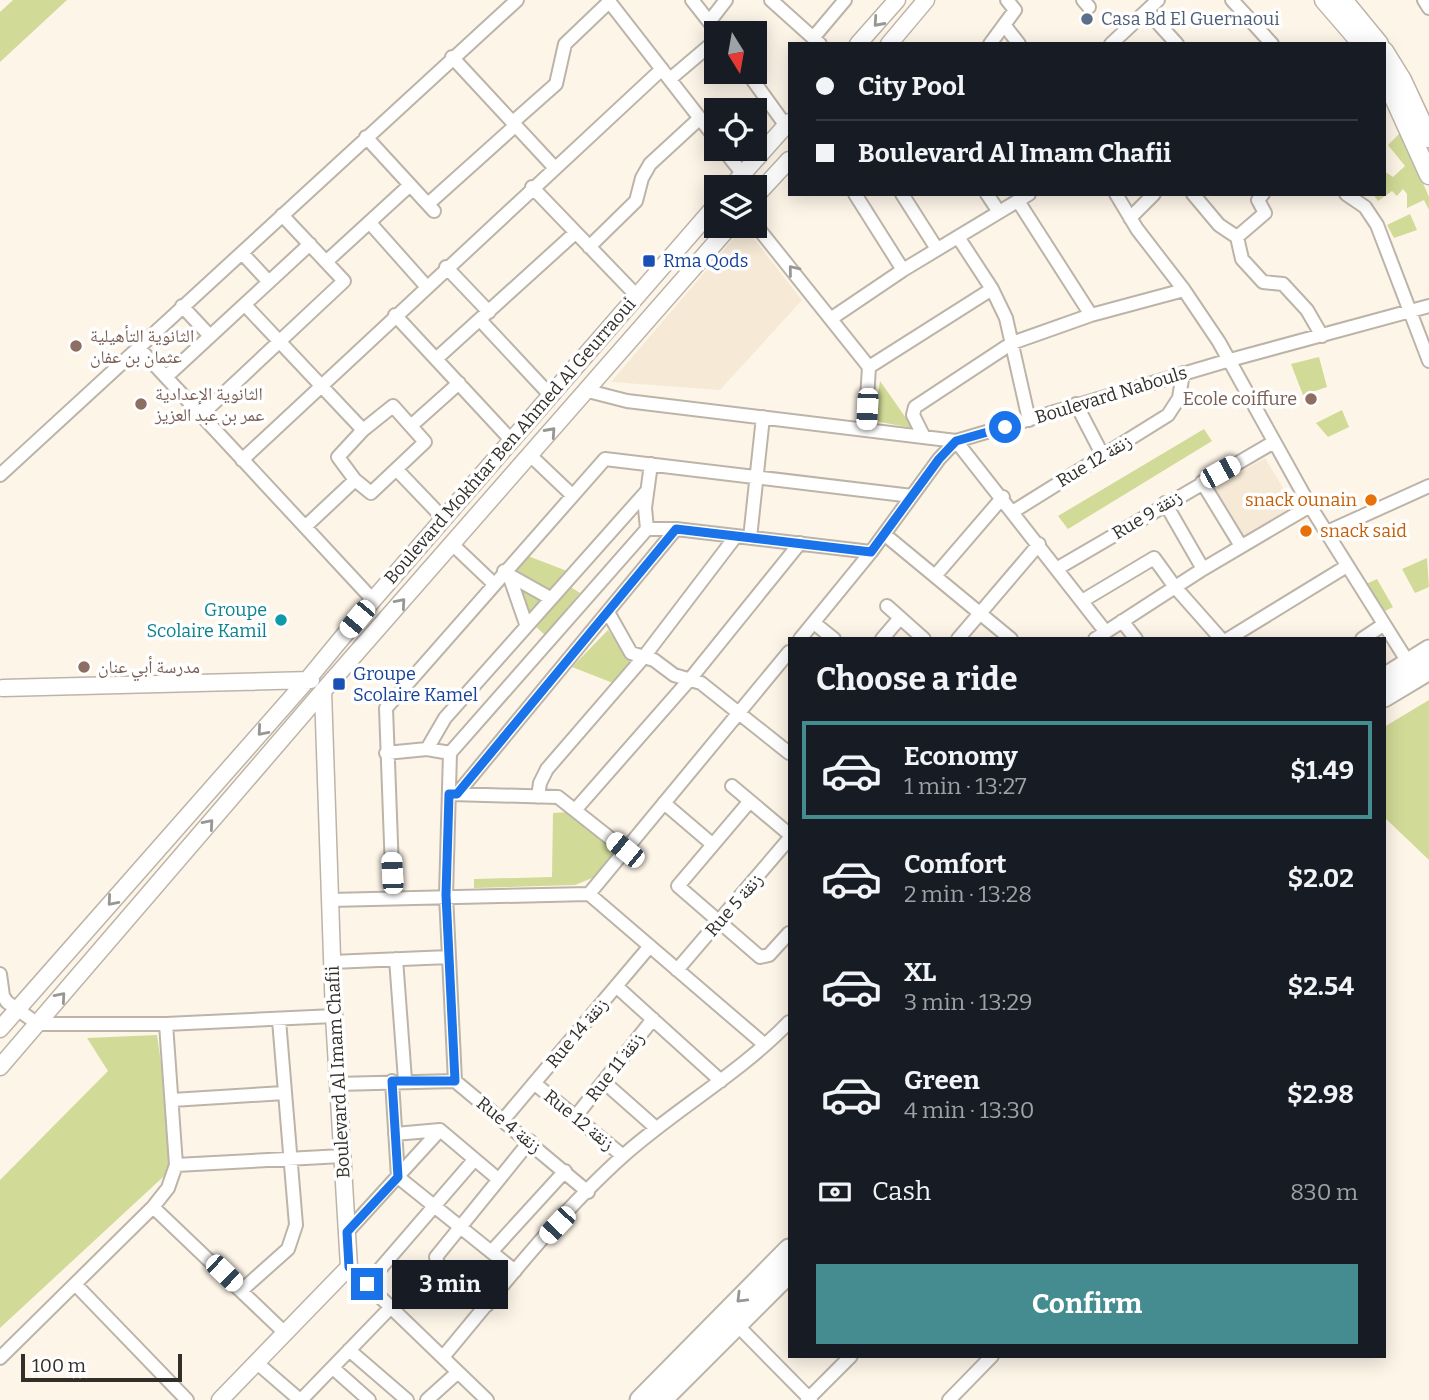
<!DOCTYPE html>
<html lang="en">
<head>
<meta charset="utf-8">
<style>
  :root { --surface:#171b24; --page:#242831; --text:#f1f3f6; --muted:#9ea1a6; --line:#363941; --accent:#448c90 }
  body { margin:0; font-family:Bitter,"Noto Naskh Arabic",serif; background:var(--page); color:var(--text); height:100vh; display:flex; flex-direction:column; font-size:26px; white-space:nowrap }
  * { box-sizing:border-box; margin:0 }
  p { font-size:23px; color:var(--muted) }
  .icon { flex:none; width:38px; height:38px; fill:none; stroke:currentColor; stroke-width:2; stroke-linecap:round; stroke-linejoin:round }
  .map { position:relative; flex:1; overflow:hidden }
  .panel { position:absolute; left:788px; top:637px; width:598px; height:721px; display:flex; flex-direction:column; background:var(--surface); border-radius:0px; box-shadow:0 4px 18px #0003 }
  .panel>* { flex:none }
  .top-card { position:absolute; left:788px; top:42px; width:598px; height:154px; border-radius:0px; box-shadow:0 4px 18px #0003; display:grid; align-content:center; height:154px; padding:0 28px; background:var(--surface) }
  .needle { width:46px; rotate:169deg }
  .buttons { position:absolute; left:704px; top:21px; display:grid; gap:14px }
  .buttons a { display:grid; place-items:center; width:63px; height:63px; border-radius:0px; background:var(--surface); box-shadow:0 4px 18px #0003; font-size:35px }
  .scale { position:absolute; left:21px; bottom:18px; width:161px; box-sizing:border-box; padding-left:7px; border:4px solid #322f2a; border-top:0; font-size:19px; line-height:24px; white-space:nowrap; color:#322f2a; -webkit-text-stroke:5px #fff; paint-order:stroke }
  .end { position:absolute; width:32px; height:32px; margin:-16px; border:9px solid #1a73e8; background:#fff; box-shadow:0 0 0 4px #fff }
  .from { border-radius:50% }
  .bubble { position:absolute; height:49px; border-radius:0px; background:var(--surface); box-shadow:0 4px 18px #0003; font-size:23px; font-weight:700; line-height:49px; text-align:center }
  .car { position:absolute; width:21px; height:42px; margin:-21px -10px; border-radius:9px; box-shadow:0 0 5px 2px #0007; background:linear-gradient(#fff 24%,#345 0 40%,#fff 0 76%,#345 0 86%,#fff 0) }
  .top-card b { display:flex; align-items:center; gap:24px; height:66px; font-size:26px }
  .top-card b+b { border-top:2px solid var(--line) }
  .top-card i { width:18px; height:18px; background:var(--text) }
  ul { padding:0; list-style:none }
  li { display:flex; align-items:center; gap:21px; height:98px; margin:0 14px 10px; padding:0 14px; border:4px solid transparent; border-radius:0px }
  li div { flex:1 }
  li b { display:block; font-size:26px }
  li em { font-style:normal; font-weight:700 }
  li.active { border-color:var(--accent) }
  li>.icon { width:63px; height:63px; stroke-width:1.5 }
  h2 { padding:0 28px; font-size:32px; line-height:84px }
  .pay { display:flex; align-items:center; gap:18px; height:77px; padding:0 28px; font-size:26px }
  .pay p { margin-inline-start:auto }
  .action { display:flex; gap:14px; margin-top:auto; padding:14px 28px }
  .action a { flex:1; height:80px; border-radius:0px; background:var(--accent); color:#fff; font-size:28px; font-weight:700; line-height:80px; text-align:center }
  .map>svg:first-child { display:block }
</style>
</head>
<body>
<div class="map">
<svg width="1429" height="1400" viewBox="0 0 1429 1400">
  <rect width="100%" height="100%" fill="#fef5e9"/>
  <path fill="#f6e9d6" d="M744 226 802 300 720 390 611 382Z
    M1265 458 1295 508 1242 538 1213 488Z"/>
  <path fill="#d1da97" d="M13 0H67L0 62V12Z
    M1401 132 1429 197V210L1424 200 1407 208V194L1403 189 1397 196 1392 191 1378 201 1373 194H1384V171L1393 177 1405 166 1388 145Z
    M1410 214 1417 230 1394 238 1387 225Z
    M1319 357 1327 387 1303 395 1291 364Z
    M880 381 913 428 874 421Z
    M1342 410 1349 427 1328 437 1316 423Z
    M1204 429 1212 441 1068 529 1058 516Z
    M528 556 567 571 520 623 503 581Z
    M1427 558 1429 587 1415 593 1402 569Z
    M1377 579 1393 607 1381 613 1366 584Z
    M569 586 580 593 545 635 534 625Z
    M608 630 632 663 613 683 572 667Z
    M1429 700V860L1384 817V727Z
    M567 812 617 850 597 876 575 885 474 888V879L552 877 553 813Z
    M157 1035 176 1165 0 1328V1180L108 1071 87 1038Z"/>
  <g fill="none" stroke-linecap="round" stroke-linejoin="round">
    <defs>
      <path id="minor" d="M608 0 716 139
        M692 0 718 33
        M771 0 820 44
        M1083 0 1089 7
        M1232 0 1272 44
        M1424 0 1429 8
        M1147 11 1177 44
        M709 22 726 0
        M1005 26 1019 44
        M813 38 845 0
        M990 44 1015 10 1007 0
        M1111 44 1158 0
        M452 57 554 167
        M747 72 786 126
        M670 79 716 40
        M513 122 556 84 565 44 609 2
        M366 137 434 211
        M723 149 753 187
        M532 187 636 295
        M855 194 903 270
        M902 194 937 249
        M987 194 999 212
        M1116 194 1137 229 1184 290 1219 342 1310 506 1411 667
        M1193 194 1219 225 1237 237 1265 213 1258 200 1263 194
        M1346 194 1365 207 1377 225 1429 361
        M1018 201 1091 315
        M428 204 516 125
        M1130 218 1154 194
        M370 223 426 286
        M754 223 869 367 865 430
        M958 237 992 289 1006 318 1029 420
        M1237 237 1242 259 1263 282 1283 284 1307 310 1322 336
        M589 247 636 201 642 178 650 164 700 118
        M242 253 269 282
        M327 261 410 185
        M446 267 489 312
        M245 305 363 430
        M182 306 210 336
        M395 315 512 441
        M832 318 903 270 1029 194
        M480 320 551 396
        M138 347 373 600
        M436 359 575 233
        M869 367 992 289
        M166 377 310 244
        M588 391 627 401 956 441
        M1076 404 1102 454
        M393 406 425 442 371 493 355 480 338 457 363 430Z
        M202 414 344 281 282 215
        M412 425 459 383
        M924 437 913 415 915 407 1012 343 1091 315 1184 290
        M956 441 1105 631
        M530 455 572 495
        M242 460 662 69
        M398 471 444 519
        M0 475 517 0
        M1202 482 1241 546
        M1165 503 1203 569
        M1014 511 1168 415 1179 398 1183 373
        M305 527 355 480
        M647 529 645 508 651 464
        M1327 532 1429 486
        M884 534 1011 639
        M750 538 763 417
        M452 544 493 583
        M1058 568 1274 442
        M504 571 509 575 526 624
        M509 575 550 598
        M935 576 1003 497
        M1082 601 1154 558 1175 587 1221 639
        M887 606 924 639
        M609 614 631 653 654 660 674 675 701 683 789 753
        M1122 621 1136 639
        M814 623 834 639
        M800 639 871 552 939 459 956 441 1230 360 1429 306
        M882 639 900 618
        M958 639 1039 544
        M1095 639 1203 569 1310 506
        M1228 639 1347 566
        M1362 639 1383 625
        M427 749 445 718 646 492
        M386 753 427 749 450 753
        M732 786 789 834
        M452 794 558 797 625 850
        M457 794 676 529
        M538 797 540 783 547 769 643 658 736 536
        M750 801 678 886 760 957 769 955 789 933
        M664 803 712 844
        M576 809 691 678 800 543
        M589 894 789 652
        M393 897 386 708 605 459 912 496
        M330 900 589 894 765 1045
        M396 959 405 1080
        M332 962 449 957
        M677 970 789 839
        M0 974 3 996 7 1002 38 1024H166L334 1016
        M616 986 721 1081
        M166 1024 176 1165 342 1156
        M392 1081 398 1177 515 1271
        M455 1081 446 895 450 753 647 529H676L871 552
        M604 1082 656 1128
        M534 1083 623 1156
        M337 1084 455 1081 588 1192
        M172 1100 284 1093
        M576 1116 653 1019
        M503 1120 650 946
        M395 1134 440 1130 498 1179
        M153 1207 285 1333
        M347 1232 440 1130
        M492 1251 565 1171
        M349 1267 487 1400
        M75 1284 187 1400
        M367 1284 474 1160
        M242 1290 288 1249 296 1225 279 1020
        M487 1305 438 1264 436 1257 530 1141
        M737 1325 811 1400
        M349 1350 407 1400
        M443 1357C500 1289 557 1215 624 1155 677 1108 740 1073 789 1022
        M0 1358 153 1207 168 1188 176 1165
        M256 1362 300 1400
        M333 1368 369 1400
        M301 1400 391 1307
        M427 1400 458 1372
        M807 1400 851 1356
        M949 1400 992 1356"/>
      <path id="tertiary" d="M858 44 897 0
        M889 44 926 0
        M731 187 789 122
        M754 198 789 160
        M3 688 311 680
        M0 1029 308 679 373 600 716 205
        M0 1067 323 691 730 226
        M220 1400 349 1267 334 1016 323 691"/>
      <path id="secondary" d="M1324 0 1362 44
        M1343 0 1379 44
        M1384 51 1402 80 1429 138
        M1384 76 1429 175"/>
      <path id="primary" d="M1384 678 1429 650
        M1384 697 1429 670
        M640 1400 789 1249
        M662 1400 789 1273"/>
    </defs>
    <use href="#minor" stroke="#bcb4a8" stroke-width="16"/>
    <use href="#tertiary" stroke="#bcb4a8" stroke-width="19"/>
    <use href="#secondary" stroke="#bcb4a8" stroke-width="21"/>
    <use href="#primary" stroke="#bcb4a8" stroke-width="23"/>
    <use href="#minor" stroke="#fff" stroke-width="12"/>
    <use href="#tertiary" stroke="#fff" stroke-width="16"/>
    <use href="#secondary" stroke="#fff" stroke-width="18"/>
    <use href="#primary" stroke="#fff" stroke-width="19"/>
  </g>
  <defs><path id="oneway-chevron" d="M-2-3.5L2.5 0L-2 3.5" fill="none" stroke-width="1.6" stroke-linecap="round" stroke-linejoin="round" transform="scale(1.75)"/></defs>
  <g stroke="#989794">
    <use href="#oneway-chevron" transform="translate(878 22) rotate(132)"/>
    <use href="#oneway-chevron" transform="translate(793 270) rotate(-129)"/>
    <use href="#oneway-chevron" transform="translate(551 432) rotate(-48)"/>
    <use href="#oneway-chevron" transform="translate(401 603) rotate(-49)"/>
    <use href="#oneway-chevron" transform="translate(262 731) rotate(131)"/>
    <use href="#oneway-chevron" transform="translate(209 824) rotate(-49)"/>
    <use href="#oneway-chevron" transform="translate(112 901) rotate(131)"/>
    <use href="#oneway-chevron" transform="translate(61 997) rotate(-49)"/>
    <use href="#oneway-chevron" transform="translate(741 1298) rotate(135)"/>
  </g>
  <g fill="none" stroke-linecap="round" stroke-linejoin="round">
    <path stroke="#1a73e8" stroke-width="9" d="M367 1284 349 1267 347 1232 398 1177 392 1081H455L446 895 449 794H457L676 529 871 552 939 459 956 441 1005 427"/>
  </g>
  <circle fill="#5c6f8a" stroke="#fff" stroke-width="2.5" cx="1087" cy="19" r="7"/>
  <g fill="#1a4fb4" stroke="#fff" stroke-width="2.5">
    <rect x="642" y="254" width="14" height="14" rx="3.5"/>
    <rect x="332" y="677" width="14" height="14" rx="3.5"/>
  </g>
  <g fill="#8d6e63" stroke="#fff" stroke-width="2.5">
    <circle cx="76" cy="346" r="7"/>
    <circle cx="1311" cy="399" r="7"/>
    <circle cx="141" cy="404" r="7"/>
    <circle cx="84" cy="667" r="7"/>
  </g>
  <g fill="#e8710a" stroke="#fff" stroke-width="2.5">
    <circle cx="1371" cy="500" r="7"/>
    <circle cx="1306" cy="531" r="7"/>
  </g>
  <circle fill="#0f9aa8" stroke="#fff" stroke-width="2.5" cx="281" cy="620" r="7"/>
  <g text-anchor="middle" stroke-width="7" stroke-linejoin="round" paint-order="stroke">
    <g font-size="18" fill="#4e5e75" stroke="#fff" text-anchor="start">
      <text x="1101" y="25">Casa Bd El Guernaoui</text>
    </g>
    <g font-size="18" fill="#164399" stroke="#fff" text-anchor="start">
      <text x="663" y="267">Rma Qods</text>
      <text x="353" y="680">Groupe<tspan x="353" dy="21">Scolaire Kamel</tspan></text>
    </g>
    <g font-size="18" fill="#785e54" stroke="#fff" text-anchor="start">
      <text x="90" y="342">الثانوية التأهيلية<tspan x="90" dy="21">عثمان بن عفان</tspan></text>
      <text x="155" y="400">الثانوية الإعدادية<tspan x="155" dy="21">عمر بن عبد العزيز</tspan></text>
      <text x="1297" y="405" text-anchor="end">Ecole coiffure</text>
      <text x="98" y="673">مدرسة أبي عنان</text>
    </g>
    <g font-size="18" fill="#322f2a" stroke="#fff">
      <text transform="translate(1111 395) rotate(-17)" y="6">Boulevard Nabouls</text>
      <text transform="translate(510 441) rotate(-49)" y="6">Boulevard Mokhtar Ben Ahmed Al Geurraoui</text>
      <text transform="translate(1094 461) rotate(-31)" y="6">Rue 12 زنقة</text>
      <text transform="translate(1147 515) rotate(-31)" y="6">Rue 9 زنقة</text>
      <text transform="translate(734 905) rotate(-49)" y="6">Rue 5 زنقة</text>
      <text transform="translate(577 1033) rotate(-50)" y="6">Rue 14 زنقة</text>
      <text transform="translate(615 1067) rotate(-52)" y="6">Rue 11 زنقة</text>
      <text transform="translate(338 1072) rotate(-93)" y="6">Boulevard Al Imam Chafii</text>
      <text transform="translate(579 1120) rotate(39)" y="6">Rue 12 زنقة</text>
      <text transform="translate(509 1125) rotate(39)" y="6">Rue 4 زنقة</text>
    </g>
    <g font-size="18" fill="#c56008" stroke="#fff" text-anchor="end">
      <text x="1357" y="506">snack ounain</text>
      <text x="1320" y="537" text-anchor="start">snack said</text>
    </g>
    <g font-size="18" fill="#0d838f" stroke="#fff" text-anchor="end">
      <text x="267" y="616">Groupe<tspan x="267" dy="21">Scolaire Kamil</tspan></text>
    </g>
  </g>
</svg>
<div class="buttons">
<a><svg class="needle" viewBox="-14 -14 28 28"><path d="M0-13l5 13h-10z" fill="#e53935"/><path d="M0 13l5-13h-10z" fill="#9ea1a6"/></svg></a>
<a><svg class="icon" aria-label="locate" viewBox="0 0 24 24"><circle cx="12" cy="12" r="6"/><path d="M12 2v4M12 18v4M2 12h4M18 12h4"/></svg></a>
<a><svg class="icon" aria-label="layers" viewBox="0 0 24 24"><path d="M12 4l9 5-9 5-9-5zM3 14l9 5 9-5"/></svg></a>
</div>
<div class="scale">100 m</div>
<i class="end from" style="left:1005px;top:427px"></i>
<i class="end" style="left:367px;top:1284px"></i>
<div class="bubble" style="left:392px;top:1260px;width:116px">3 min</div>
<i class="car" style="left:867px;top:409px;rotate:183deg"></i>
<i class="car" style="left:1220px;top:472px;rotate:61deg"></i>
<i class="car" style="left:357px;top:619px;rotate:220deg"></i>
<i class="car" style="left:625px;top:850px;rotate:309deg"></i>
<i class="car" style="left:392px;top:873px;rotate:357deg"></i>
<i class="car" style="left:557px;top:1225px;rotate:223deg"></i>
<i class="car" style="left:224px;top:1273px;rotate:134deg"></i>
<div class="top-card">
<b><i class="from"></i>City Pool</b>
<b><i></i>Boulevard Al Imam Chafii</b>
</div>
<section class="panel">
<h2>Choose a ride</h2>
<ul>
<li class="active"><svg class="icon" aria-label="car" viewBox="0 0 24 24"><path d="M5 17H2v-5l4-1 3-4h7l3 4 3 1v5h-3M9 17h6M6 11h13"/><circle cx="7" cy="17" r="2"/><circle cx="17" cy="17" r="2"/></svg><div><b>Economy</b><p>1 min · 13:27</p></div><em>$1.49</em></li>
<li><svg class="icon" aria-label="car" viewBox="0 0 24 24"><path d="M5 17H2v-5l4-1 3-4h7l3 4 3 1v5h-3M9 17h6M6 11h13"/><circle cx="7" cy="17" r="2"/><circle cx="17" cy="17" r="2"/></svg><div><b>Comfort</b><p>2 min · 13:28</p></div><em>$2.02</em></li>
<li><svg class="icon" aria-label="car" viewBox="0 0 24 24"><path d="M5 17H2v-5l4-1 3-4h7l3 4 3 1v5h-3M9 17h6M6 11h13"/><circle cx="7" cy="17" r="2"/><circle cx="17" cy="17" r="2"/></svg><div><b>XL</b><p>3 min · 13:29</p></div><em>$2.54</em></li>
<li><svg class="icon" aria-label="car" viewBox="0 0 24 24"><path d="M5 17H2v-5l4-1 3-4h7l3 4 3 1v5h-3M9 17h6M6 11h13"/><circle cx="7" cy="17" r="2"/><circle cx="17" cy="17" r="2"/></svg><div><b>Green</b><p>4 min · 13:30</p></div><em>$2.98</em></li>
</ul>
<div class="pay"><svg class="icon" aria-label="cash" viewBox="0 0 24 24"><path d="M3 7h18v10H3z"/><circle cx="12" cy="12" r="2"/></svg>Cash<p>830 m</p></div>
<div class="action"><a>Confirm</a></div>
</section>
</div>
</body>
</html>
